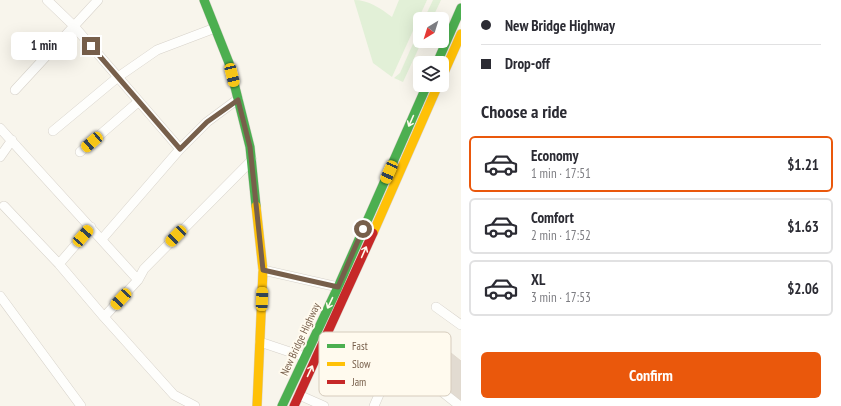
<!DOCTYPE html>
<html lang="en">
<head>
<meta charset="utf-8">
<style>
  :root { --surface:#fff; --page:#f2f2f3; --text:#2b2b33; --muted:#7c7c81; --line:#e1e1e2; --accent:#ea580c }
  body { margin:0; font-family:"PT Sans Narrow",sans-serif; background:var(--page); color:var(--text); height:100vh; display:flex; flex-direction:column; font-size:15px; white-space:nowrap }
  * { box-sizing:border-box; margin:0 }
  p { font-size:13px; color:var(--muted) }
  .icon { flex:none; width:22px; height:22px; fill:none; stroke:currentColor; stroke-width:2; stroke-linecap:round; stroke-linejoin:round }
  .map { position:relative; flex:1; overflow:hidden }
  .side { display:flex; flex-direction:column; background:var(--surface); width:380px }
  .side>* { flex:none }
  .hud { display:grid; align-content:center; height:88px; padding:0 20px; background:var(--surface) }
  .needle { width:26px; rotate:218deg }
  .tools { position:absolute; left:413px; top:12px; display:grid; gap:8px }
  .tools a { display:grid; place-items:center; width:36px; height:36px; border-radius:6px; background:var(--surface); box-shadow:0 4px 16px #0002; font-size:20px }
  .end { position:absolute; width:18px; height:18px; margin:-9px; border:5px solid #775f4b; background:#fff; box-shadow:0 0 0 2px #fff }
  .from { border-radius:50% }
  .bubble { position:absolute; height:28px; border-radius:6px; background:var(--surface); box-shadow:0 4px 16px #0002; font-size:13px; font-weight:800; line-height:28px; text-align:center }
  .car { position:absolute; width:12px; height:24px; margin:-12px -6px; border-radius:5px; box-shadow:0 0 3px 1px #0007; background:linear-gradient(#f5c518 24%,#345 0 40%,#f5c518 0 76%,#345 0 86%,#f5c518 0) }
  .hud b { display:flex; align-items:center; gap:14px; height:38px; font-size:15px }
  .hud b+b { border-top:1px solid var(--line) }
  .hud i { width:10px; height:10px; background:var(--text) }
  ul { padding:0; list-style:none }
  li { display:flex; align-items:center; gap:12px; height:56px; margin:0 8px 6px; padding:0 12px; border:2px solid var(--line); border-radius:6px }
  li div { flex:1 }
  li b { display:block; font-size:15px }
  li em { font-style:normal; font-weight:800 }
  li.selected { border-color:var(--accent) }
  li>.icon { width:36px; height:36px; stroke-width:1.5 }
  h2 { padding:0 20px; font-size:18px; line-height:48px }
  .action { display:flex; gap:8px; margin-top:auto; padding:8px 20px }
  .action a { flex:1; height:46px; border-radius:6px; background:var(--accent); color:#fff; font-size:16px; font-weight:800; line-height:46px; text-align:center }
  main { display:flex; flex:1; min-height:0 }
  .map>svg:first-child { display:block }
</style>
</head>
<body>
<main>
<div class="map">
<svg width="461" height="406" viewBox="0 0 461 406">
  <rect width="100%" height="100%" fill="#f8f5ec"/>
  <path fill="#e2f0d7" d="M354 0C369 0 380 8 392 17L399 0H427L392 77 373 63Z
    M433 0H441L432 19H424Z
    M420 28V41H422L403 82 394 78 400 73Z"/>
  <path fill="#e2dbd1" stroke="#e1d9ce" d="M446 349 461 361V401L426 376Z"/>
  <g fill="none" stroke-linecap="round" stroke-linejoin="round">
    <defs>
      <path id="street" d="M47 0 73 25 180 149
        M15 90 98 0
        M0 128 138 280
        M53 131 118 77 157 50 215 28
        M80 152 138 102
        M0 157 12 140
        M4 206 59 264 104 317 174 395 195 406
        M102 239 180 149 207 122 238 99
        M59 264 91 227
        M263 270 338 287
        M0 296 81 406
        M436 307 461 325
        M104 317 138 280 144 269 252 160
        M260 342 305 357
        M426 379 460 406
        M299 395 324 406
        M374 406 399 349"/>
      <path id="fast" d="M204 0 229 63 250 147 256 206
        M437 63 461 8
        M282 406 338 287 427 85"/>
      <path id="slow" d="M442 77 461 34
        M256 206 263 270 257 406
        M373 233 438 85"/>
      <path id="jam" d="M294 406 373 233"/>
    </defs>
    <use href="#street" stroke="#d7d2ca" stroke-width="10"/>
    <use href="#fast" stroke="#d8d2ca" stroke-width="10"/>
    <use href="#slow" stroke="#d8d2ca" stroke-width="10"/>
    <use href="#jam" stroke="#d8d2ca" stroke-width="10"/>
    <use href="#street" stroke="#fefefc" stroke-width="9"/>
    <use href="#fast" stroke="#4caf50" stroke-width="9"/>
    <use href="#slow" stroke="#ffc107" stroke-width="9"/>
    <use href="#jam" stroke="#c62828" stroke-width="9"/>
  </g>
  <defs><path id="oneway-shaft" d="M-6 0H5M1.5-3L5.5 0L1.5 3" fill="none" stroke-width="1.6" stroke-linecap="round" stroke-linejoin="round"/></defs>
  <g stroke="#fffaee">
    <use href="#oneway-shaft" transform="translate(411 121) rotate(114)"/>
    <use href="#oneway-shaft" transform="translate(364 252) rotate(-66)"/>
    <use href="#oneway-shaft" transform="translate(330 303) rotate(115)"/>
    <use href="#oneway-shaft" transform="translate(310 371) rotate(-65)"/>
  </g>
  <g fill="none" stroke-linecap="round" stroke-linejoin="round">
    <path stroke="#775f4b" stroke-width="5" d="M91 46 180 149 207 122 238 100 250 147 263 270 338 287 363 229"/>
  </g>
  <g text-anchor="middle" stroke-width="4" stroke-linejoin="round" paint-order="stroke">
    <g font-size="11" fill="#775f4b" stroke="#fffaee">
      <text transform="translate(300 339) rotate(-65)" y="4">New Bridge Highway</text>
    </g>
  </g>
  <rect x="319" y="332" width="132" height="64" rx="6" fill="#fffaee" stroke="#d6ccbd" stroke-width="1"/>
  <rect x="327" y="344" width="18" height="4" fill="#4caf50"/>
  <rect x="327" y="362" width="18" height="4" fill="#ffc107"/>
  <rect x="327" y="380" width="18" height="4" fill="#c62828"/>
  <g font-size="11" fill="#775f4b">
    <text x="352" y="350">Fast</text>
    <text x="352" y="368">Slow</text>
    <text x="352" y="386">Jam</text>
  </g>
</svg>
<div class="tools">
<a><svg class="needle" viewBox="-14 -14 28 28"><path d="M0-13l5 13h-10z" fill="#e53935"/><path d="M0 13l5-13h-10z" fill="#7c7c81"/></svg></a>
<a><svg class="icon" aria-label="layers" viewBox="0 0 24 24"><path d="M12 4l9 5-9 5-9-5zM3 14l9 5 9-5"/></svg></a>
</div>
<i class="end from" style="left:363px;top:229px"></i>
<i class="end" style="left:91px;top:46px"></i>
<div class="bubble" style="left:11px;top:32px;width:66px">1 min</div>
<i class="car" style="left:232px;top:75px;rotate:166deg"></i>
<i class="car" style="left:92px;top:142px;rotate:229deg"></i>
<i class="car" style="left:389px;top:172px;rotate:204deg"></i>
<i class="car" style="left:83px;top:236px;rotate:41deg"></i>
<i class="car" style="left:176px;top:236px;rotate:224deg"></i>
<i class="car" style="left:121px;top:299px;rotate:223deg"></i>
<i class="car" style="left:262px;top:299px;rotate:2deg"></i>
</div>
<section class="side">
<div class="hud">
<b><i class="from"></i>New Bridge Highway</b>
<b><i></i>Drop-off</b>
</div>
<h2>Choose a ride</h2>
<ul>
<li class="selected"><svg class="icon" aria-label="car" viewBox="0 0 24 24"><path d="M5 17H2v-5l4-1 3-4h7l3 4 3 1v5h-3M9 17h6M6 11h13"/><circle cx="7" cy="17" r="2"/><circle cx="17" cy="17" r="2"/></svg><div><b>Economy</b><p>1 min · 17:51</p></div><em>$1.21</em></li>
<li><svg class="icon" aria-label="car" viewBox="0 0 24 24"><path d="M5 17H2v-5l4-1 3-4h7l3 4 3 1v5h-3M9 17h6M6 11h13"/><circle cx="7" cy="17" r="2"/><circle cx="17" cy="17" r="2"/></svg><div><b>Comfort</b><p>2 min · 17:52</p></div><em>$1.63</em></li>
<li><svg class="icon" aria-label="car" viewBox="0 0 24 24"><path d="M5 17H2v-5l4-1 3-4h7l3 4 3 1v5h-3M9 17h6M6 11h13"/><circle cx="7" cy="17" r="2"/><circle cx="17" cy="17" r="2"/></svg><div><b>XL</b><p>3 min · 17:53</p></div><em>$2.06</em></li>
</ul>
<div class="action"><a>Confirm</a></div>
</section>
</main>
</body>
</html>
